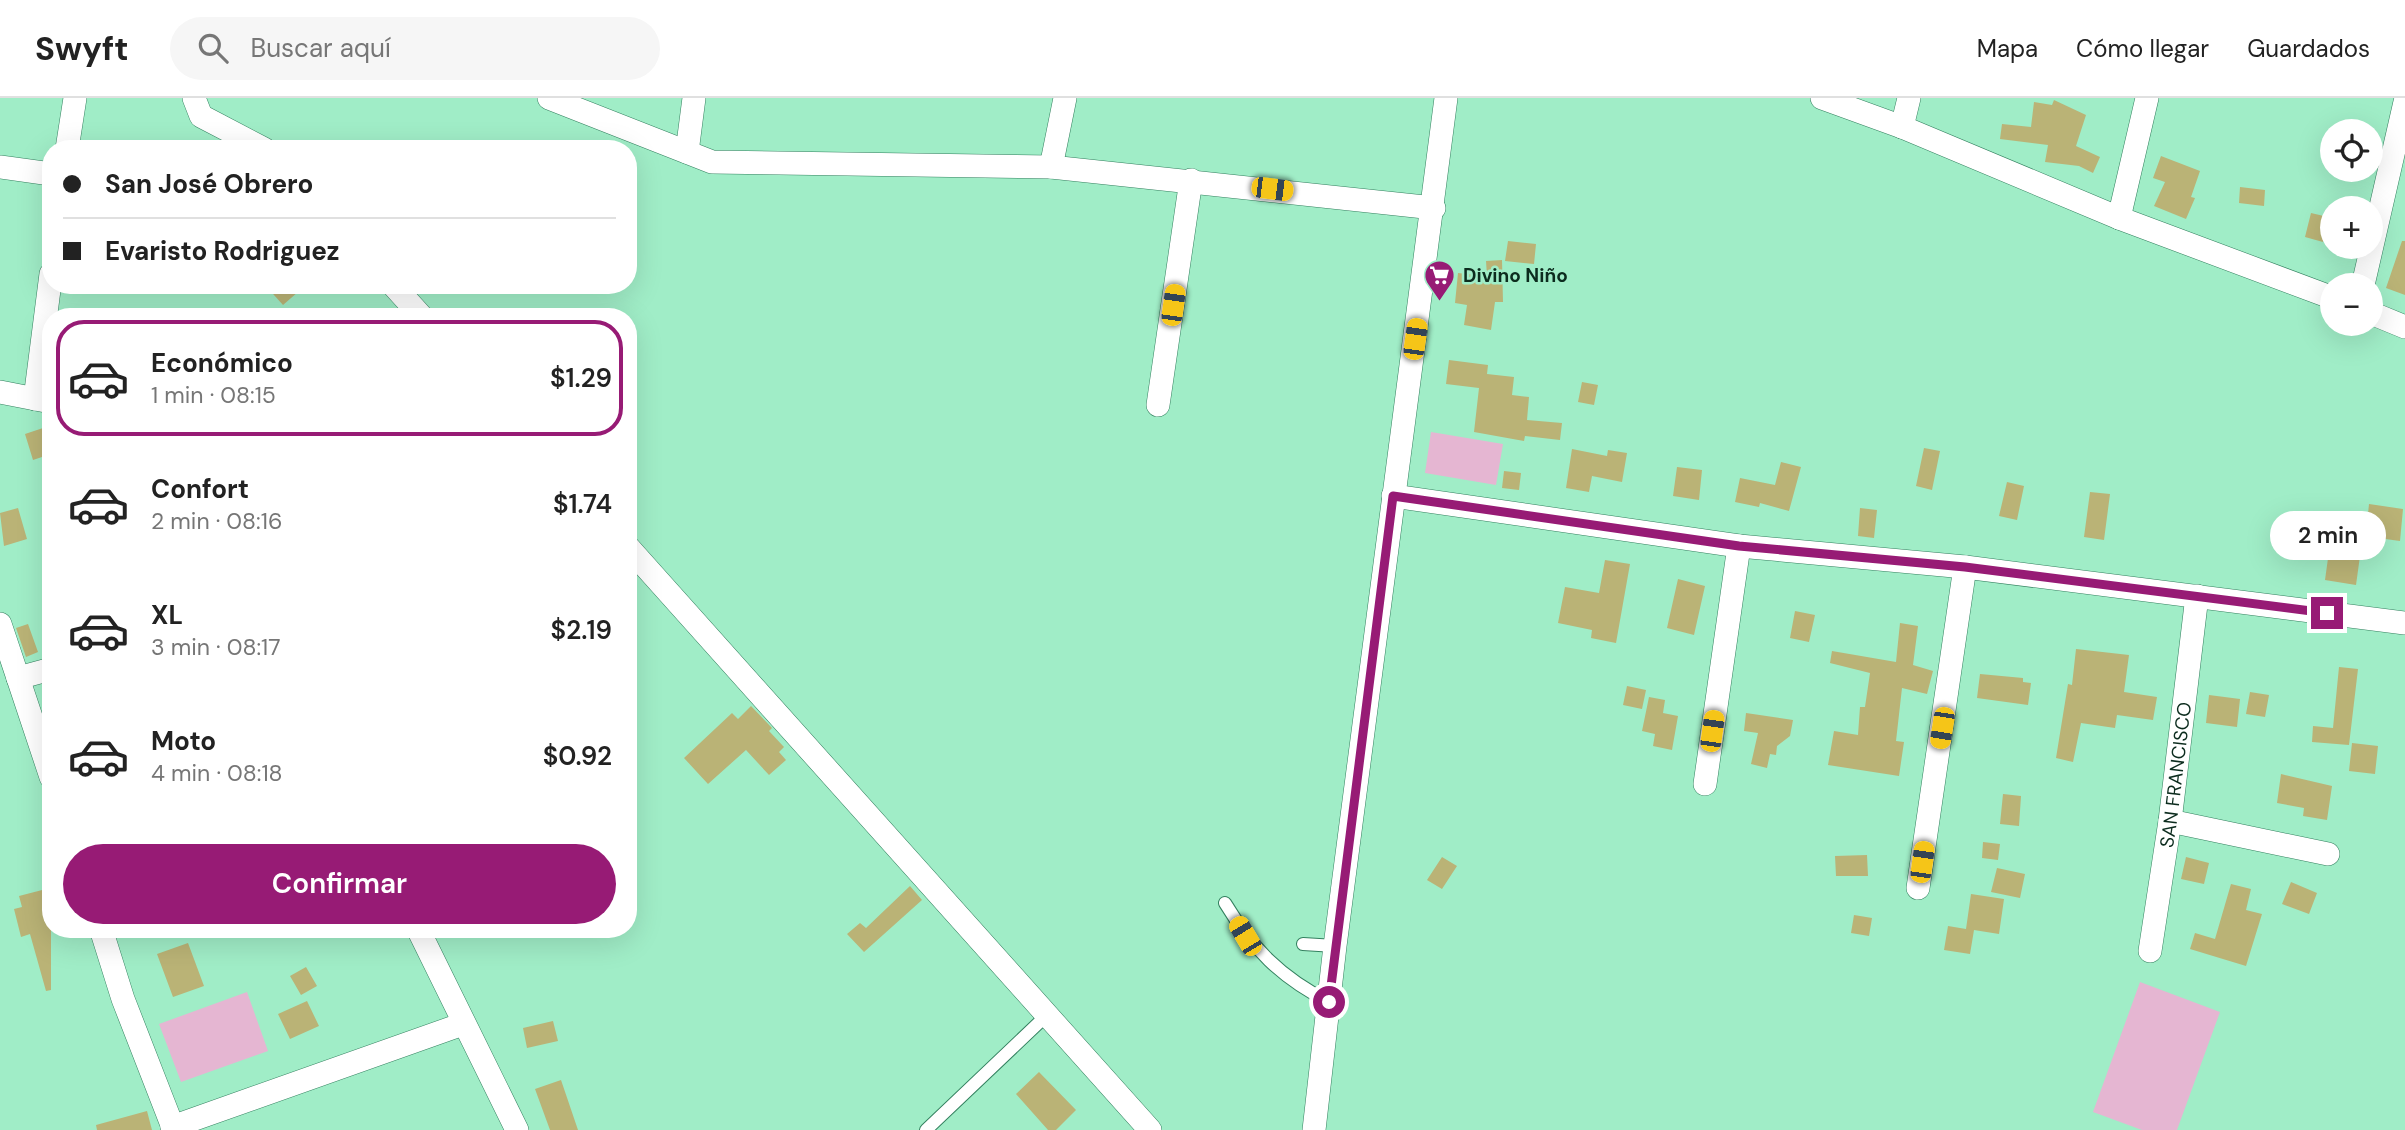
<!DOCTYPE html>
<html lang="es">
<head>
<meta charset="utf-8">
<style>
  :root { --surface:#fff; --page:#f6f6f6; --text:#222; --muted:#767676; --line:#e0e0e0; --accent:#971b75 }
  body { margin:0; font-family:"DM Sans",sans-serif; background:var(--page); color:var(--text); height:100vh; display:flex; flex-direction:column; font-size:26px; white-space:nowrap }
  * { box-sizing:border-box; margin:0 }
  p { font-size:23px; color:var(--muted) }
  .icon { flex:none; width:38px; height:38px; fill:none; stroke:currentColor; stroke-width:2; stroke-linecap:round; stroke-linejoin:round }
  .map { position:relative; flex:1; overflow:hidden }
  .panel { position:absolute; left:42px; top:210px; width:595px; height:630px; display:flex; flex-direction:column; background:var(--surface); border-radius:28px; box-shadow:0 7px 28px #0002 }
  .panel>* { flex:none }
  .banner { position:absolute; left:42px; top:42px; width:595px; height:154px; border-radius:28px; box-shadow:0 7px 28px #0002; display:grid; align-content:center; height:154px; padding:0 21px; background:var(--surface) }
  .controls { position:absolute; left:2320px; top:21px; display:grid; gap:14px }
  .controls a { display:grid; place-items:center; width:63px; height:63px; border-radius:50%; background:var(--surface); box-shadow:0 7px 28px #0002; font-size:35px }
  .end { position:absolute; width:32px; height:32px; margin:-16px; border:9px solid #971b75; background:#fff; box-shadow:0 0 0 4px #fff }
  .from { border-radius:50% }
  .bubble { position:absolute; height:49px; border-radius:24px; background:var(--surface); box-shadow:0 7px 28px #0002; font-size:23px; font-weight:600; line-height:49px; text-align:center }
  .car { position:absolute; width:21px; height:42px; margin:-21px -10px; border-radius:9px; box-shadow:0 0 5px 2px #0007; background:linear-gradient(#f5c518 24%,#345 0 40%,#f5c518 0 76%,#345 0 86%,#f5c518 0) }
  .banner b { display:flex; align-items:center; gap:24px; height:66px; font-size:26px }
  .banner b+b { border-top:2px solid var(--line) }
  .banner i { width:18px; height:18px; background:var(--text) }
  ul { padding:12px 0 0; list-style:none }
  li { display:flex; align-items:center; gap:21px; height:116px; margin:0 14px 10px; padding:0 7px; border:4px solid transparent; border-radius:28px }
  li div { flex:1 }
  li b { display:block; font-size:26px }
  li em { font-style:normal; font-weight:600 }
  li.selected { border-color:var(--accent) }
  li>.icon { width:63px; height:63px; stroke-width:1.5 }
  .primary-button { display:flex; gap:14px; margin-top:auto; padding:14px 21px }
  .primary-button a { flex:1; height:80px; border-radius:42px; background:var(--accent); color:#fff; font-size:28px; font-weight:600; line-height:80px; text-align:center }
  header { display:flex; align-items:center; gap:42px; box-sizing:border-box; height:98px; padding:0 35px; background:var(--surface); border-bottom:2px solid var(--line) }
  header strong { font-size:33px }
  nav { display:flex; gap:38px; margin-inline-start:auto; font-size:24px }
  .search { width:490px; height:63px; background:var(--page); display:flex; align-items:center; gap:18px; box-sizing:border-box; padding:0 24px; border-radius:38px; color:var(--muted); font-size:26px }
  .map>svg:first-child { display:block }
</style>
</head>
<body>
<header>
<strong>Swyft</strong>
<div class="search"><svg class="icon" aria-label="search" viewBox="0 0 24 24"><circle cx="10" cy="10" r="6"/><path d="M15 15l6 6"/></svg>Buscar aquí</div>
<nav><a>Mapa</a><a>Cómo llegar</a><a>Guardados</a></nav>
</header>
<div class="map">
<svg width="2405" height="1032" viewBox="0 0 2405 1032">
  <rect width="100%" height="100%" fill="#a0edc7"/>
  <path fill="#e5b6d2" d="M1431 334 1503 346 1496 387 1425 375Z
    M2140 884 2220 914 2177 1032H2142L2093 1014Z
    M247 894 268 953 181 984 159 926Z"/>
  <path fill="#bab376" d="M2054 2 2086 17 2076 48 2100 59 2093 75 2079 68 2045 64 2048 47 2000 41 2002 26 2031 29 2034 4 2052 7Z
    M2161 58 2200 73 2191 99 2195 100 2186 121 2154 108 2165 84 2153 80Z
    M2240 89 2265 92 2264 108 2239 105Z
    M2311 115 2328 119 2323 144 2305 139Z
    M1508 143 1536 146 1534 166 1505 163Z
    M2402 143H2405V197L2386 190Z
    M1502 162 1503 204H1495L1491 232 1464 227 1467 207 1455 205 1458 175 1487 178 1486 163Z
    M265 187H306L283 207Z
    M1449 262 1488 267 1487 276 1514 279 1512 297 1529 299 1527 322 1562 325 1560 342 1525 338 1524 343 1474 334 1479 290 1446 286Z
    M1582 284 1598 287 1594 307 1578 304Z
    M43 330 51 356 33 362 25 336Z
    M1924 350 1940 353 1932 392 1916 388Z
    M1572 351 1607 358 1608 352 1627 355 1622 384 1592 378 1589 394 1566 390Z
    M1781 364 1801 369 1789 413 1760 405 1759 409 1735 404 1740 380 1775 387Z
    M1677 369 1702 372 1699 402 1673 398Z
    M1504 373 1521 375 1519 392 1502 390Z
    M2007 384 2024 388 2017 422 1999 418Z
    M2090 394 2110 396 2104 442 2084 439Z
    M2369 406 2403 411 2400 443 2371 439 2372 426H2367Z
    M18 410 27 441 4 448 0 415Z
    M1860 410 1877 412 1874 440 1858 438Z
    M2329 453 2360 458 2356 487 2325 482Z
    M1605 462 1630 466 1616 545 1591 540 1592 532 1558 525 1565 489 1599 495Z
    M1678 481 1705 488 1694 537 1667 530Z
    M1795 513 1815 517 1809 544 1790 540Z
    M1900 525 1918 528 1913 567 1933 573 1927 596 1902 590 1896 643 1904 644 1899 678 1828 667 1834 633 1858 637 1860 609H1865L1870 575 1830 565 1832 553 1896 564Z
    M28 526 38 554 26 559 16 530Z
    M2076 551 2129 557 2124 594 2157 599 2153 622 2117 617 2115 630 2081 625 2073 664 2056 660 2068 586 2072 587Z
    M2339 569 2358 571 2349 647 2312 644 2313 628 2333 630Z
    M1980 576 2023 580V584L2031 585 2028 607 1977 600Z
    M1627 588 1646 592 1642 611 1623 607Z
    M2250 594 2269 597 2265 619 2246 616Z
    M2209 597 2240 601 2237 629 2206 625Z
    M1649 599 1665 602 1663 615 1678 618 1672 652 1653 648 1655 636 1642 633Z
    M751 608 772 630 769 633 784 649 779 654 786 662 769 677 746 652 708 686 684 660 732 615 738 621Z
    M1746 615 1793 622 1790 638 1777 648 1776 657 1770 656 1767 670 1751 666 1758 635 1744 633Z
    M2352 645 2378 648 2375 676 2349 673Z
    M2281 676 2332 688 2327 722 2303 718 2304 710 2277 705Z
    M2003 696 2021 698 2019 728 2000 726Z
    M1983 744 2000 746 1998 762 1982 760Z
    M1867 757 1868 778H1836L1835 758Z
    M1442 759 1457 768 1442 791 1427 782Z
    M2186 759 2209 765 2204 786 2181 781Z
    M1997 770 2025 776 2020 800 1991 794Z
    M2291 784 2317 795 2309 816 2282 806Z
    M2231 786 2251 791 2246 812 2262 816 2246 868 2190 851 2195 835 2215 841Z
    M910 788 922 802 864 854 847 836 860 825 866 830Z
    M46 791 51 809V892L46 893 30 836 21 839 14 811 22 809 19 798Z
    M1971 796 2004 801 1999 836 1974 832 1970 856 1944 852 1948 828 1966 831Z
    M1854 817 1872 820 1869 838 1851 835Z
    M188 845 204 888 173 899 157 856Z
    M306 869 317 888 301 897 290 878Z
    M307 903 319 928 290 941 278 916Z
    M553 923 558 943 527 950 523 930Z
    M1039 974 1076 1012 1056 1032H1048L1016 996Z
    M561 982 578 1032H550L535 991Z
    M147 1013 152 1032H97L96 1027Z"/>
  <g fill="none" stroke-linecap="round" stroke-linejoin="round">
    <defs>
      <path id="service" d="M1225 805C1253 851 1280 879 1329 904
        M1303 846 1335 848
        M926 1032 1047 917"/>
      <g id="minor">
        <path d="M194 0 201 18 264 51"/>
        <path d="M549 0 712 64 1051 69 1434 110"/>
        <path d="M1822 0 1902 29 2119 120 2333 200"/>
        <path d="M1902 29 1909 0"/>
        <path d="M67 51 75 0"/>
        <path d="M687 54 694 0"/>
        <path d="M0 69 51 76"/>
        <path d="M1051 69 1065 0"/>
        <path d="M2119 120 2147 0"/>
        <path d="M393 187 422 219"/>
        <path d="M2363 187 2405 4"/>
        <path d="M2371 215 2405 229"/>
        <path d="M0 294 51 304"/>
        <path d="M35 301 51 176"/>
        <path d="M1158 307 1191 82"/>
        <path d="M1393 398 1739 448 1965 469 2405 525"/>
        <path d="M628 449 1150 1032"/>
        <path d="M0 526 51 679"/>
        <path d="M18 580 51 571"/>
        <path d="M1705 686 1739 448"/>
        <path d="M2170 723 2328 756"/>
        <path d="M1918 790 1965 469"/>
        <path d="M101 831 123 901 174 1032"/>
        <path d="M418 831 517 1032"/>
        <path id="s1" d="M2150 853 2170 723 2197 498"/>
        <path d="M172 1029 463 926"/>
        <path d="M1314 1032 1335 848 1446 0"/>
      </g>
    </defs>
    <use href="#service" stroke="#33805f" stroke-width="14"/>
    <use href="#minor" stroke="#33805f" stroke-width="24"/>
    <use href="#service" stroke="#fff" stroke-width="12"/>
    <use href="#minor" stroke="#fff" stroke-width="23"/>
  </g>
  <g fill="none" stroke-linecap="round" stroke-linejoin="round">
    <path stroke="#971b75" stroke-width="9" d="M1329 904 1393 398 1739 448 1965 469 2327 515"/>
  </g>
  <defs>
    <symbol id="supermarket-pin" viewBox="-11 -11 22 30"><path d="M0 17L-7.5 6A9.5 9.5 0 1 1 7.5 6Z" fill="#971b75" stroke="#a0edc7"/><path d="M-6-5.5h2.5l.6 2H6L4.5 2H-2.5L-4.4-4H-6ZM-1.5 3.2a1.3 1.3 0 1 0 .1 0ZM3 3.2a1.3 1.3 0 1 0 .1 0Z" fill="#fff"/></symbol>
  </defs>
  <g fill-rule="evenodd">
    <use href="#supermarket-pin" x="1422" y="160" width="35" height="47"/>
  </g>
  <g text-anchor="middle" stroke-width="5" stroke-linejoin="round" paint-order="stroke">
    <g font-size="19" font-weight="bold" fill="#0c2c1e" stroke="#a0edc7" text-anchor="start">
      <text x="1463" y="184">Divino Niño</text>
    </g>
    <g font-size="19" fill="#0c2c1e" stroke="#a0edc7">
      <text dy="7" stroke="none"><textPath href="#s1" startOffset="178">SAN FRANCISCO</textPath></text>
    </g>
  </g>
</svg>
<div class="controls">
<a><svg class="icon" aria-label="locate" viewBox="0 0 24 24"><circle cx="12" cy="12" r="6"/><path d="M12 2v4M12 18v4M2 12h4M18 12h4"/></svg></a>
<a>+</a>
<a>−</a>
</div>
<i class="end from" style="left:1329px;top:904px"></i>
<i class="end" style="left:2327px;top:515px"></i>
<div class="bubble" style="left:2270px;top:413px;width:116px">2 min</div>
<i class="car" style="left:1272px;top:91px;rotate:97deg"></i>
<i class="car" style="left:1173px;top:207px;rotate:8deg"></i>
<i class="car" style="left:1415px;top:241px;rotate:8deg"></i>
<i class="car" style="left:1942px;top:630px;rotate:189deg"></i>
<i class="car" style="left:1712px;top:633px;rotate:8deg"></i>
<i class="car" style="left:1922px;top:764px;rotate:8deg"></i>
<i class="car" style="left:1245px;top:838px;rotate:329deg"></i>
<div class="banner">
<b><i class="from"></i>San José Obrero</b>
<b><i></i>Evaristo Rodriguez</b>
</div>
<section class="panel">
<ul>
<li class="selected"><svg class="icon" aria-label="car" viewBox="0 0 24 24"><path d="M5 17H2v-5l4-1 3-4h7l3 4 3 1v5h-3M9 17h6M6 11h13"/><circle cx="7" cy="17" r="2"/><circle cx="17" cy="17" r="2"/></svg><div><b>Económico</b><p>1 min · 08:15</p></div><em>$1.29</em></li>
<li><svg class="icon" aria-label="car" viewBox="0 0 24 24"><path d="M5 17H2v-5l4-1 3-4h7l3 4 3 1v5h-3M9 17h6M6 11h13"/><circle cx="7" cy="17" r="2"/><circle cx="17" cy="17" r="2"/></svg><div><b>Confort</b><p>2 min · 08:16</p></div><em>$1.74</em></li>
<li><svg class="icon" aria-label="car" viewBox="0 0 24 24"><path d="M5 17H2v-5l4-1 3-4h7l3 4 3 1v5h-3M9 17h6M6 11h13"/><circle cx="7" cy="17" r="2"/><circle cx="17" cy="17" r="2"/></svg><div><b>XL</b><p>3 min · 08:17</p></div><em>$2.19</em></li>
<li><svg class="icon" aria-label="car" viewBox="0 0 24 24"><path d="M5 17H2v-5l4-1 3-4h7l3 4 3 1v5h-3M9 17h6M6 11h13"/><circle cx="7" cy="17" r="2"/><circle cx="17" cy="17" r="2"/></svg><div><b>Moto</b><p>4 min · 08:18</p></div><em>$0.92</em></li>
</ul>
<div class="primary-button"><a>Confirmar</a></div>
</section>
</div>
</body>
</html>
